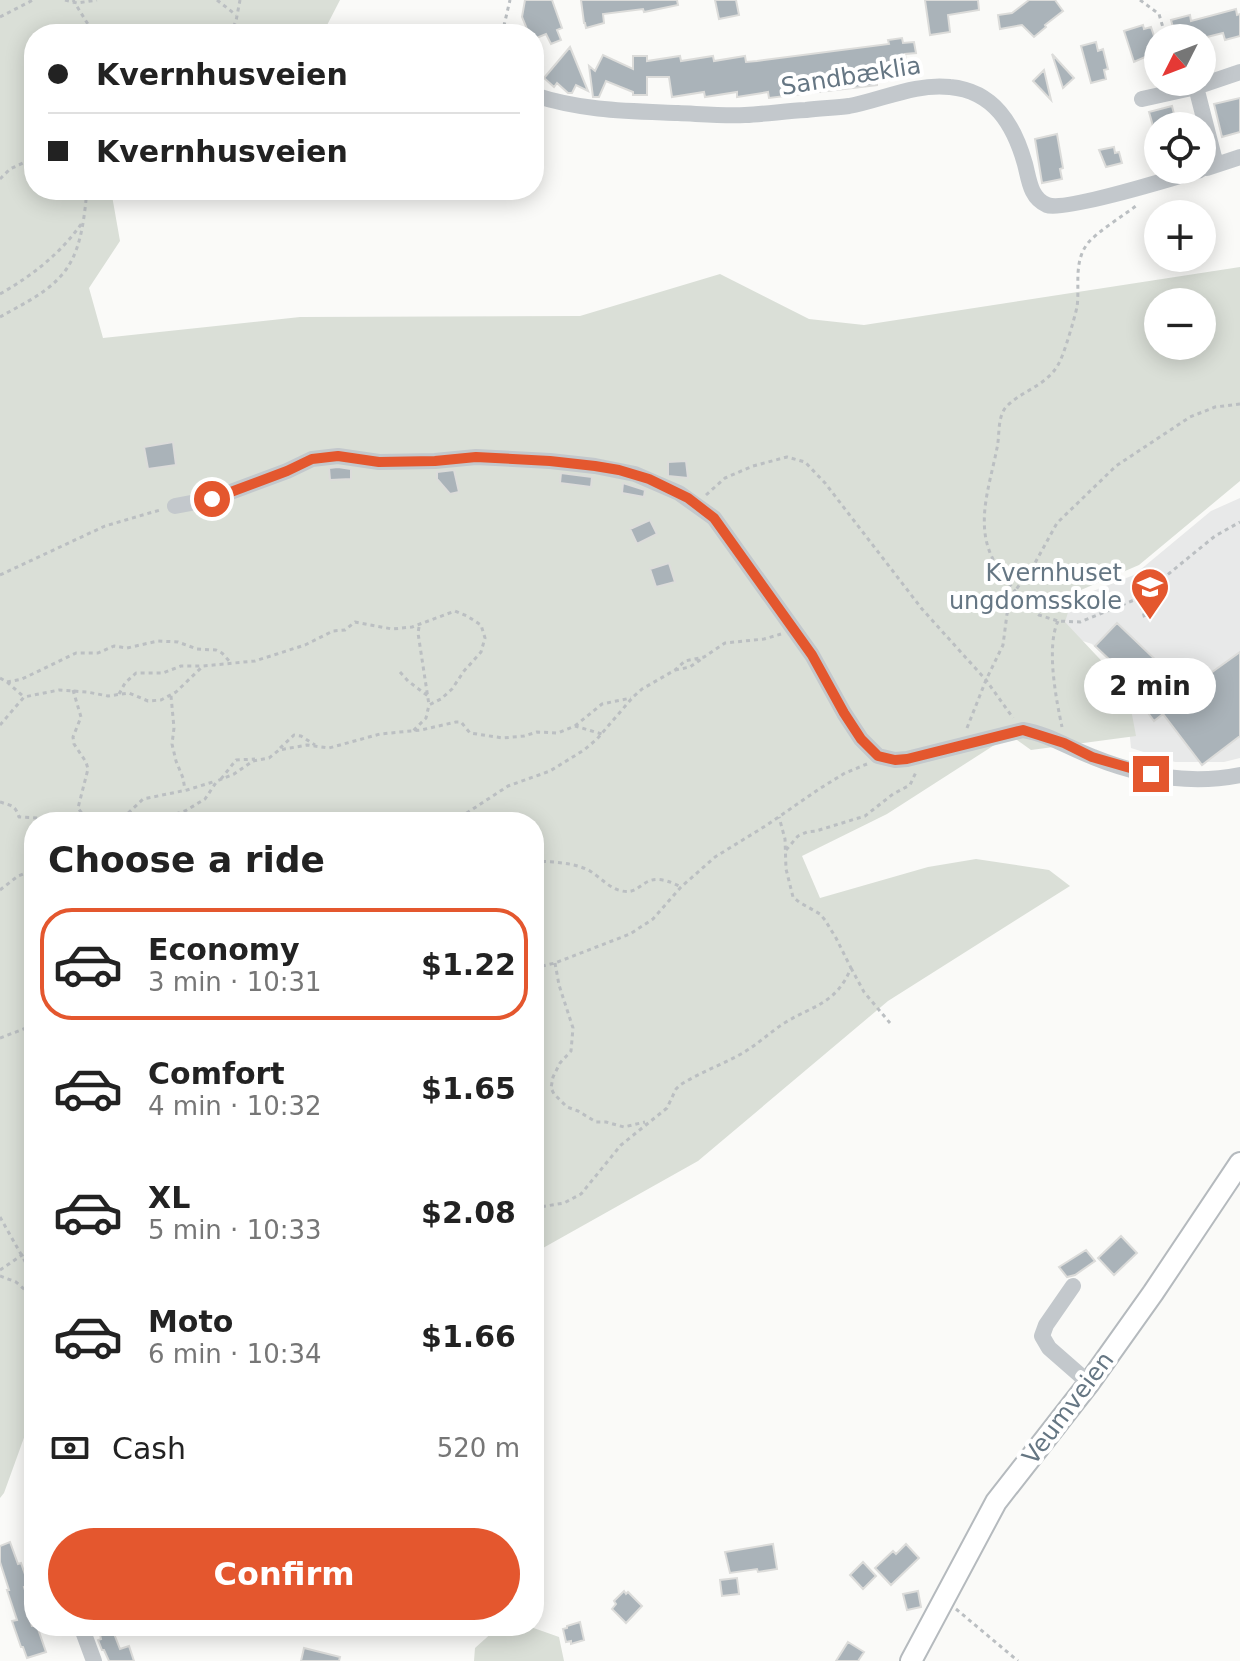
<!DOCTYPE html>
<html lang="en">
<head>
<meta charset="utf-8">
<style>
  :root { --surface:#fff; --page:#f6f6f6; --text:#222; --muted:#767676; --line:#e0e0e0; --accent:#e4572e }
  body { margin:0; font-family:"DejaVu Sans",sans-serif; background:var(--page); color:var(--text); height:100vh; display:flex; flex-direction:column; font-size:30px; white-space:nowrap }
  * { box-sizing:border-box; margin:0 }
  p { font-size:26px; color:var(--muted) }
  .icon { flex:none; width:44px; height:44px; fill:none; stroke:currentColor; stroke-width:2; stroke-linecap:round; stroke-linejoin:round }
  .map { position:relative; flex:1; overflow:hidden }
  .side { position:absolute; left:24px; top:812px; width:520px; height:824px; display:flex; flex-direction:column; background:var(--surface); border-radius:32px; box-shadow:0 4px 20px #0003 }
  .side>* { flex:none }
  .top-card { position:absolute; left:24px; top:24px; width:520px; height:176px; border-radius:32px; box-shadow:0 4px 20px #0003; display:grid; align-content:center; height:176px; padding:0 24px; background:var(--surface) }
  .needle { width:52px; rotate:228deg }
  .tools { position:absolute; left:1144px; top:24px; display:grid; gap:16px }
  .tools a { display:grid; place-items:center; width:72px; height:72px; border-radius:50%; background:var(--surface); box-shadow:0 4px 20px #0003; font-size:40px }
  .end { position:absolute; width:36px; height:36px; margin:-18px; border:10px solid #e4572e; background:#fff; box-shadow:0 0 0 4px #fff }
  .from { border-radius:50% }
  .bubble { position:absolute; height:56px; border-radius:28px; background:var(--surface); box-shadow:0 4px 20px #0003; font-size:26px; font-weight:700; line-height:56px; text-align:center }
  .top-card b { display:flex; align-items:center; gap:28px; height:76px; font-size:30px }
  .top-card b+b { border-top:2px solid var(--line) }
  .top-card i { width:20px; height:20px; background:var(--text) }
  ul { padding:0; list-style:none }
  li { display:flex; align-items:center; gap:24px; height:112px; margin:0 16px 12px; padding:0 8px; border:4px solid transparent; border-radius:32px }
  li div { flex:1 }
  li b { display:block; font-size:30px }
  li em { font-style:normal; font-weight:700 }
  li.selected { border-color:var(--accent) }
  li>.icon { width:72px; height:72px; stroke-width:1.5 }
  h2 { padding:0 24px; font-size:36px; line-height:96px }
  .pay { display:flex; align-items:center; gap:20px; height:88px; padding:0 24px; font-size:30px }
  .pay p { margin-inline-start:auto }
  .cta { display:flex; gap:16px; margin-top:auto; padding:16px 24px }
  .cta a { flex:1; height:92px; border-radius:48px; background:var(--accent); color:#fff; font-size:32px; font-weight:700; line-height:92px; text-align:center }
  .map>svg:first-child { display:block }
</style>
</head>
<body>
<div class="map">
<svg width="1240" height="1661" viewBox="0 0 1240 1661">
  <rect width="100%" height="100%" fill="#fafaf8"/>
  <path fill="#e8e9e9" d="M1240 498V758L1224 762H1175L1131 748 1128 717 1134 685 1092 644 1067 636 1052 607 1134 575 1211 511Z"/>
  <path fill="#dadfd7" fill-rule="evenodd" d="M0 0H340L324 31 314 34H34V190H111L120 241 89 288 103 338 300 317 580 316 720 274 809 319 864 325 1240 267V481L1139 565 1074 593 1065 622 1127 688 1136 736 1031 750 1010 735 887 814 802 856 820 898 928 867 976 859 1049 870 1070 886 888 1001 698 1161 543 1248 534 1250V822H34V1410L4 1493 0 1498ZM1158 302H1202V346H1158Z
    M518 1626H528L559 1637 564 1661H474L475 1648 495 1630Z"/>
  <path fill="#aab3b9" stroke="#dcdcda" stroke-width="2" d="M525 0H552L562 28 557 30 561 40 551 44 546 34 534 39V34H529L522 17Z
    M581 0H677L678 5 644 12 643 9 603 14 604 23 586 28 585 23H584Z
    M715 0H736L739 15 719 19Z
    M925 0H978L979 10 948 15 950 32 930 35Z
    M1029 0H1055L1063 11 1045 25 1046 27 1034 37 1022 25 1000 29 998 15 1012 13Z
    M1236 9 1237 15 1240 14V36L1225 40 1223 33 1203 38H1176L1171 20 1190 15 1191 21Z
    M1143 25 1144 29 1151 27 1157 45 1149 48 1152 54 1134 62 1124 31Z
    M902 38 903 43 914 42 916 53 905 54 908 76 877 81V85L769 98 768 92 737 97V92L705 97 704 92 672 97 669 77H647V95H633V92L606 81 599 97H593L589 66 595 71 603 55 633 69V56H647V61L680 56 681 61 713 56 714 61 745 56 746 62 757 61 889 44 888 40Z
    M1096 42 1098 51 1103 49 1108 69 1104 70 1106 79 1091 83 1081 46Z
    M570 47 588 91 576 85 572 93H568L557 83 554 87 544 78Z
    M1052 54 1074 78 1063 88Z
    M1044 70 1051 100 1033 81Z
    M1240 98V132L1222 137 1214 104Z
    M1172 106 1177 126H1153L1149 112Z
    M1057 134 1063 168 1060 169 1062 179 1042 183 1035 139Z
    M1114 147 1115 153 1119 152 1122 163 1106 167 1099 150Z
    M173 442 176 465 148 469 144 447Z
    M686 461 688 478 668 476V462Z
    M338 467 351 469V479L330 480 329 468Z
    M454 470 459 492 450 494 437 479V472Z
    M561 473 592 477 591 487 560 483Z
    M623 483 645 490 644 497 622 493Z
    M650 520 657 534 637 544 630 529Z
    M669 563 675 582 656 587 650 569Z
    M1117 623 1187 690 1240 652V736L1202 765 1163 714 1154 721 1140 702 1148 696 1095 646Z
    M1121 1236 1137 1253 1114 1275 1098 1258Z
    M1086 1250 1095 1261 1075 1275 1067 1277 1059 1267Z
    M10 1542 18 1564 21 1563 29 1586 24 1587 28 1600 25 1602 32 1626H37L46 1652 27 1658 23 1647H21L12 1621 17 1620 7 1590H9L0 1562V1546Z
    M773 1544 777 1569 758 1572 757 1569 730 1573 725 1552Z
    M906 1544 919 1558 891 1585 875 1568 893 1551 896 1554Z
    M863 1562 876 1576 863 1589 850 1575Z
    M737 1578 739 1594 722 1596 720 1580Z
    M624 1591 626 1594 628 1592 642 1606 626 1623 612 1609 616 1604 614 1601Z
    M918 1591 921 1607 907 1610 903 1594Z
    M580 1622 584 1640 571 1644V1641L566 1642 563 1629 567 1628V1626Z
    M98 1626H111L120 1649 129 1646 134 1661H109L104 1650H102L98 1640 101 1639Z
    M848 1642 864 1652 858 1661H836Z
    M304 1648 340 1657 339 1661H301Z"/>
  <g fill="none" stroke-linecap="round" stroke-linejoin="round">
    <defs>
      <path id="major" d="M911 1661 996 1502 1089 1383 1153 1293 1240 1163"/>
    </defs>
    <use href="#major" stroke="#b5babe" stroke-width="24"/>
    <path stroke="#bbbfc2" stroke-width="3" stroke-dasharray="4 4" stroke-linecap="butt" d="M65 0 77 3 97 0
      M73 0 94 34
      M217 0 236 15
      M1140 0 1159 14 1166 38
      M0 17 33 0
      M230 34 236 21 240 0
      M502 34 510 0
      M0 179 10 169 34 158
      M0 294C33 275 60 254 82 223
      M0 317C19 306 43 295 58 279 81 257 84 220 87 190
      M1240 404 1215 407 1190 417 1116 466 1057 523 1035 563 1015 591 1028 606 1039 615 1058 621 1080 622 1139 598 1215 536 1240 522
      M706 495 725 478 753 466 787 457 805 462 825 483 922 609 986 680 1013 718
      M0 575 105 526 160 510
      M1139 598 1145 619
      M1058 621C1046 647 1056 699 1062 727
      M419 627 418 633 429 705
      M675 670 690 667 703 658
      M400 672 408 681 428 696
      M0 678 7 682 22 679 76 653H98L114 646 127 648 158 641 178 642 197 649 216 650 222 653 231 663
      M7 682 24 697
      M73 690 81 717 73 737 74 744 86 762 88 769 78 808 88 822
      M119 694 125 683 136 673H163L181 666H203
      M171 696 174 728 172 744 176 761 183 778 185 790
      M0 725 24 697 59 690 87 692 108 696 129 693 148 701 161 700 176 692 203 666 255 661 305 645 333 631 345 630 355 622 392 629 412 627 455 611 467 616 481 625 485 638 481 652 464 671 452 689 441 699 429 705 426 718 413 731
      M575 726 602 704 631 698
      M967 728 986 680 1003 645 1007 614 1015 591C1007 581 999 571 994 561 974 525 990 485 997 448 1000 435 997 418 1006 407 1021 391 1046 386 1058 365 1064 355 1074 320 1077 307 1080 286 1073 262 1088 243 1097 232 1124 215 1136 206
      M280 748 294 735 301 736 315 745
      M221 779 236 760 255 759
      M0 802C12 806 15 805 19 817L54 819 64 822
      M115 822 124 817 143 799 187 790 216 781
      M137 822 158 820 185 811 205 799 217 781 234 774 253 761 269 758 279 750 307 745 329 748 380 734 421 730 456 722H461L470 733 503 738 524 736 537 732 558 733 575 726 602 734
      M453 822 508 786 550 771 584 750 597 739 633 697 642 689 675 670 685 661 704 657 725 643 764 639 781 634
      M786 850 798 836 807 832 816 831 865 816 893 794 910 785 917 770
      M534 861C553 862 573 862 590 871 600 877 610 889 622 891 645 896 641 866 681 887
      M28 871 34 865
      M0 890 18 876 34 870
      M555 963 559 985 573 1028 571 1051 560 1063 553 1077 551 1088 554 1094 567 1107 578 1111 596 1122H606L624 1127 645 1122
      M534 968 555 963 630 934 653 919 681 887 715 857 767 825 819 789 845 773 867 764
      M851 968 864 992 890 1023
      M0 1038 34 1025
      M534 1208 564 1203 581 1194 621 1145 667 1108 676 1089 680 1085C699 1073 721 1065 741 1054 757 1045 770 1032 786 1022 814 1005 836 1004 851 968L836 938 825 920 820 914 799 902 793 897 786 869 785 839 779 817
      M0 1217 31 1272
      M34 1259 31 1272 34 1307
      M0 1270 34 1247
      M0 1276 16 1282 33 1297
      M956 1609 1018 1661"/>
    <path stroke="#c3c8cc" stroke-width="16" d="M1196 87 1216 165
      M534 95C583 111 627 111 678 113 701 114 723 116 745 115 766 114 786 111 806 110 820 108 835 108 849 106 882 100 915 83 950 87 994 91 1014 125 1025 164 1029 179 1030 198 1047 205 1064 212 1177 177 1200 170
      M1142 99 1196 87 1240 72
      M1207 168 1240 157
      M175 506 212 499 287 471 312 459 338 456 379 462 435 461 476 457 550 461 595 466 635 474 679 493 714 518 812 655 844 713 861 739 878 756 895 760 907 759 1023 730C1048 734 1069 748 1093 757 1140 776 1190 785 1240 775
      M1073 1286 1046 1325 1042 1336 1049 1348 1089 1383
      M81 1626 94 1661"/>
    <use href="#major" stroke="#fff" stroke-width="20"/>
  </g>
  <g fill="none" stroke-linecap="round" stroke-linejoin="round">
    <path stroke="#e4572e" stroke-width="10" d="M212 499 287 471 312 459 338 456 379 462 435 461 476 457 550 461 595 466 619 470 649 479 688 498 714 518 812 655 844 713 861 739 878 756 895 760 907 759 1023 730 1064 743 1092 757 1151 774"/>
  </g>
  <defs>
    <symbol id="school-pin" viewBox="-11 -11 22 30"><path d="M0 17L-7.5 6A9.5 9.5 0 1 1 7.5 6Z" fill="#e4572e" stroke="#fff"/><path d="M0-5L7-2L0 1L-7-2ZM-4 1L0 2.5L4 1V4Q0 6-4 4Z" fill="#fff"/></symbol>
  </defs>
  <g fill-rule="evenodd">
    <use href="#school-pin" x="1128" y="565" width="44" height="60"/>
  </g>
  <g text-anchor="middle" stroke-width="8" stroke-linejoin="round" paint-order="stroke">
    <g font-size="24" fill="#657683" stroke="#fff">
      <text transform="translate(851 76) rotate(-9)" y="8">Sandbæklia</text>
      <text transform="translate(1068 1408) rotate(-53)" y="8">Veumveien</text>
    </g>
    <g font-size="24" fill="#657683" stroke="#fff" text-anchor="end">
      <text x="1122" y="581">Kvernhuset<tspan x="1122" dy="28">ungdomsskole</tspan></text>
    </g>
  </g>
</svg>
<div class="tools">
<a><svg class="needle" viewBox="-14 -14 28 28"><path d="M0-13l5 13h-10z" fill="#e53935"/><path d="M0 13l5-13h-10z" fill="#767676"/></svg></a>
<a><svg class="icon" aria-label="locate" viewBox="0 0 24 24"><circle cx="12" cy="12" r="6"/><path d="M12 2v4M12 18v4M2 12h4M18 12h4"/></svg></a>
<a>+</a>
<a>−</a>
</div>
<i class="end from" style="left:212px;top:499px"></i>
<i class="end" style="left:1151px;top:774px"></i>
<div class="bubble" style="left:1084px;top:658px;width:132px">2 min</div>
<div class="top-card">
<b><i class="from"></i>Kvernhusveien</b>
<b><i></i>Kvernhusveien</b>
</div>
<section class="side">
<h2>Choose a ride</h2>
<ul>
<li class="selected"><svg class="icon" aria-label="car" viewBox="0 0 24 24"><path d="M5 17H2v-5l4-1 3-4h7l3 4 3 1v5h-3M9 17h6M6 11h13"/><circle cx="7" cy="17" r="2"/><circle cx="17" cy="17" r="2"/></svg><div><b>Economy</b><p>3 min · 10:31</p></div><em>$1.22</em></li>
<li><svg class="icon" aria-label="car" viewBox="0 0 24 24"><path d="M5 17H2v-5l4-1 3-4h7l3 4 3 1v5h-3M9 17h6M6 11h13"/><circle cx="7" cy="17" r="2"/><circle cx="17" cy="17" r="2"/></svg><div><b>Comfort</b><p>4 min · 10:32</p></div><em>$1.65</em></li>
<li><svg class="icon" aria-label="car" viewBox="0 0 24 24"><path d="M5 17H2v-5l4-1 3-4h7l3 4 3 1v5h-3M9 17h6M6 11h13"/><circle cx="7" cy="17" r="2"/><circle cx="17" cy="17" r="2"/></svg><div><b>XL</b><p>5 min · 10:33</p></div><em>$2.08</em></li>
<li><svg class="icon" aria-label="car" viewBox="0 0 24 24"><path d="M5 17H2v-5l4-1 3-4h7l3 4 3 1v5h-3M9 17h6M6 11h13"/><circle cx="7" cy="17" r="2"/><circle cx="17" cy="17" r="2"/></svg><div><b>Moto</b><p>6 min · 10:34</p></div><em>$1.66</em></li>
</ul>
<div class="pay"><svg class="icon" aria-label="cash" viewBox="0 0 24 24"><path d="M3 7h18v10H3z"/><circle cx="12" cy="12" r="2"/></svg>Cash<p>520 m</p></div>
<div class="cta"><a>Confirm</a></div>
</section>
</div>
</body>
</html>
